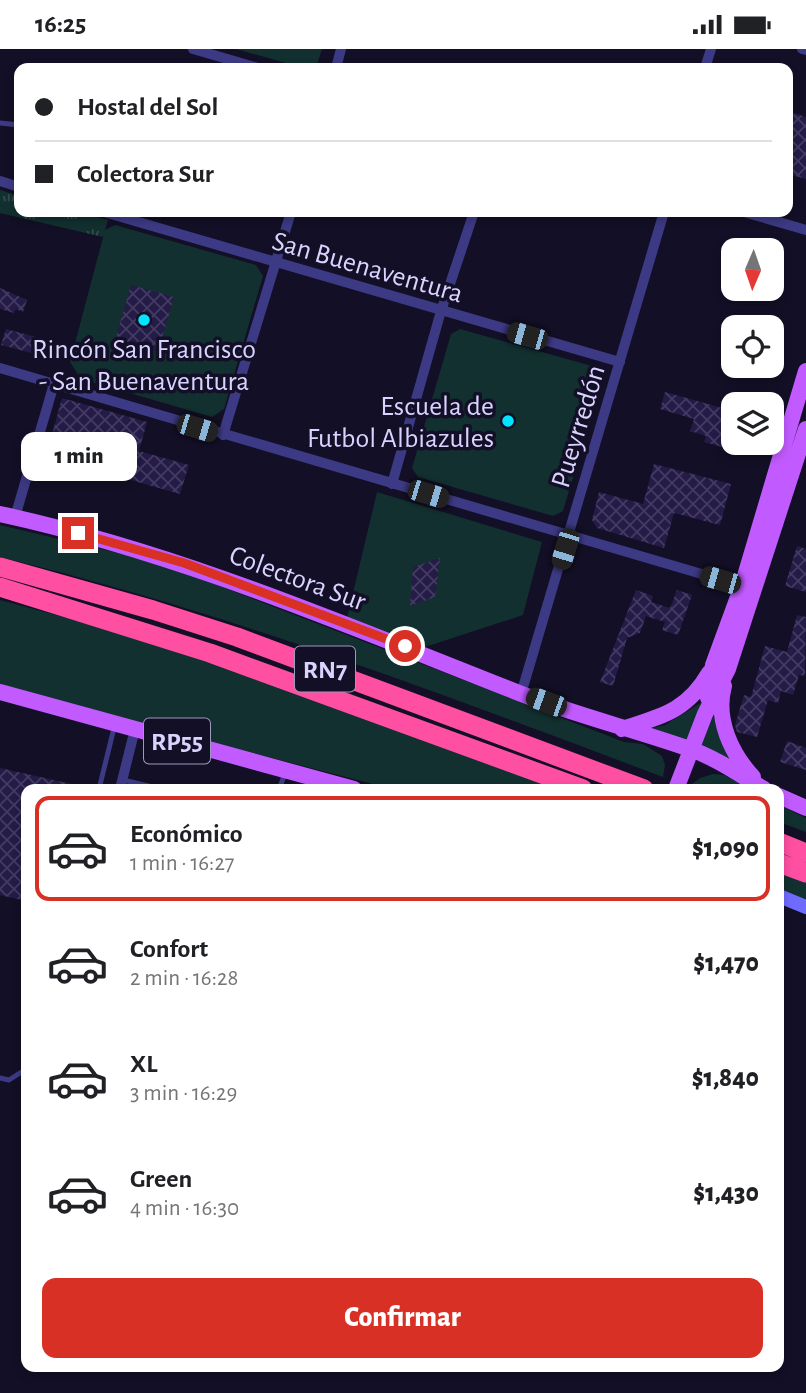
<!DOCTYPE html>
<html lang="es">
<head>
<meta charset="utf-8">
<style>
  :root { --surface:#fff; --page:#f6f6f6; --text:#202124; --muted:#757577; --line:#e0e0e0; --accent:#d93025 }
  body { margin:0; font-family:"Alegreya Sans",sans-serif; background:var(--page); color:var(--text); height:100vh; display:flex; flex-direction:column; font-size:26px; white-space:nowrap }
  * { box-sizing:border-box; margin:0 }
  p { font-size:23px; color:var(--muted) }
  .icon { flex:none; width:38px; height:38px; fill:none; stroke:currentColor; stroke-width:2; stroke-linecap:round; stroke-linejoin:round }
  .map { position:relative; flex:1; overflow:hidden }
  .details { position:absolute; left:21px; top:735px; width:763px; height:588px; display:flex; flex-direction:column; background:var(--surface); border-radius:14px; box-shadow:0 4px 10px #0003 }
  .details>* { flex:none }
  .top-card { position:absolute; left:14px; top:14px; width:779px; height:154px; border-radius:14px; box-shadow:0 4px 10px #0003; display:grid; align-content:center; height:154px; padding:0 21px; background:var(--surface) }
  .needle { width:46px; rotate:182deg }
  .tools { position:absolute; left:721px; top:189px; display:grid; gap:14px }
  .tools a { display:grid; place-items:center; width:63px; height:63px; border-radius:14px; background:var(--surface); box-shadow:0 4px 10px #0003; font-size:35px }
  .end { position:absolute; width:32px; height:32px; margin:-16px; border:9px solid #d93025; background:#fff; box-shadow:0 0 0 4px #fff }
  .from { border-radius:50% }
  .bubble { position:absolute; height:49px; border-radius:14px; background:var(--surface); box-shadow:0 4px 10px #0003; font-size:23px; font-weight:800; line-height:49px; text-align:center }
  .car { position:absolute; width:21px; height:42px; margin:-21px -10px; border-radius:9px; box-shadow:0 0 5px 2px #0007; background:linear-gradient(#222 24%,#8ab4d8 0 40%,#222 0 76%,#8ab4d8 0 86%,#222 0) }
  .top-card b { display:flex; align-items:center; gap:24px; height:66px; font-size:26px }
  .top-card b+b { border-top:2px solid var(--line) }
  .top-card i { width:18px; height:18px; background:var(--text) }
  ul { padding:12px 0 0; list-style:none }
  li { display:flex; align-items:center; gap:21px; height:105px; margin:0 14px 10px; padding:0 7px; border:4px solid transparent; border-radius:14px }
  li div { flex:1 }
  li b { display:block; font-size:26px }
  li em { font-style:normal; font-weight:800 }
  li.active { border-color:var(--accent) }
  li>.icon { width:63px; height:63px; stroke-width:1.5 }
  .action { display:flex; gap:14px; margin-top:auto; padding:14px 21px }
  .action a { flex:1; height:80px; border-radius:14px; background:var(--accent); color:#fff; font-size:28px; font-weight:800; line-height:80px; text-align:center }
  .status { display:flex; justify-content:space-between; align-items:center; height:49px; padding:0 35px; background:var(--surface); direction:ltr }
  .status svg { height:19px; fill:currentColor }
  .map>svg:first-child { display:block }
</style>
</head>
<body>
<div class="status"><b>16:25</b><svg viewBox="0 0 49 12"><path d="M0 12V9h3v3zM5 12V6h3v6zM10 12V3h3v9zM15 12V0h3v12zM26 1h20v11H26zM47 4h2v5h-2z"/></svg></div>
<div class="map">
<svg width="806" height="1344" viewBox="0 0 806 1344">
  <defs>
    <pattern id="park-tufts" width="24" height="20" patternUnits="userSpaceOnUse" patternTransform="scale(1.75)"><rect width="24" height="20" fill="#12302f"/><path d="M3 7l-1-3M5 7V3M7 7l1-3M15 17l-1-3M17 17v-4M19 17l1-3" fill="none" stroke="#344d4e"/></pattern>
    <pattern id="building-cross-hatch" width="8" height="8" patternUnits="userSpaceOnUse" patternTransform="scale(1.75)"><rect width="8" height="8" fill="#241b47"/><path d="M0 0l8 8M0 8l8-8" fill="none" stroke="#433b63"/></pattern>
  </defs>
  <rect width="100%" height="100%" fill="#130f26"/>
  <path fill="#12302f" d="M236 0H322L316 19H303Z
    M115 176 256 216 263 227 224 360 212 368 81 330 70 313 105 181Z
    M460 280 599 319 604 326 563 462 553 467 418 428 412 419 451 285Z
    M377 443 542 493 523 566 425 598 347 569Z
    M0 476 135 508 217 536 624 693 643 695 662 707 665 716 663 728C442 645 230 564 0 508Z
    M0 551 146 590 574 740H392L125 671 0 635Z
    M702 653 686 694 640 682 665 676Z
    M712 660 717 682 732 712 699 697Z
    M713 725 724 726 752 740 688 738 700 729Z
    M779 756 806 769V783L779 773Z
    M779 820 806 830V854L779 844Z"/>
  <path fill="url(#park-tufts)" d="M0 141 19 147V163H78L108 171 103 188 0 164Z"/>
  <path fill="url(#building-cross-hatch)" d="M794 64 806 68V130L788 125V78H790Z
    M131 236 174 248 158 303 127 293 124 301 113 298Z
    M0 239 27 251 23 263 16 260 14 264 0 260Z
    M6 280 66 296 62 312 1 296Z
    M665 343 733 362V401L704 393 706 387 690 382 694 370 660 360Z
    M62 349 147 373 139 402 189 416 180 445 46 407Z
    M654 415 731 435 720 476 674 464 664 499 597 479 592 471 599 443 643 455Z
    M797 497 806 500V543L785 537Z
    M440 509 435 548 410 557 413 518Z
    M636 541 653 547 651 553 670 559 677 541 692 546 678 586 662 581 665 573 646 567 640 584 627 589 613 637 600 633Z
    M797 566 806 568 805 627 799 626 793 646 781 642 778 654 768 651 757 688 737 683 735 676 744 646 751 648 765 597 787 603Z
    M787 692 806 699V721L780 713Z
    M0 719 76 736V740H26V852L0 846Z"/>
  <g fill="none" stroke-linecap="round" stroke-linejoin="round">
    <path stroke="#3d3a85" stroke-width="5" d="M0 74 19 76
      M123 731 161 740
      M99 740 115 675
      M279 740 286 722
      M0 1029 9 1031 23 1022 26 1012"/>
    <path stroke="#3d3a85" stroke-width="10" d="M193 0 258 19
      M802 0 806 1
      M336 19 341 0
      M705 19 711 0
      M0 132 19 138
      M104 163 620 313
      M744 163 806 181
      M0 319 746 538
      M223 386 291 163
      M392 435 441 262 474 163
      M15 468 54 335
      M521 645 664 163
      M120 740 135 680"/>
    <path stroke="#6f6bff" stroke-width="14" d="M779 847 806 858"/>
    <path stroke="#c25bff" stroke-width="16" d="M0 465C180 504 348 577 519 644 575 666 633 680 690 700 716 709 740 726 764 740
      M724 637C715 670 731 704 753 728
      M0 643 354 740
      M708 649 713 616 742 537 806 322
      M622 680C662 667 687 662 709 624
      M676 740 705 665 728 620 806 380
      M779 747 806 759"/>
    <path stroke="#ff4fa3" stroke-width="19" d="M0 518 153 561 237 588 644 740
      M0 538 210 604 583 740
      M779 793 806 804
      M779 814 806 824"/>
  </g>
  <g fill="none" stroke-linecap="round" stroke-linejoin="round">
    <path stroke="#d93025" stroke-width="9" d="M78 484 184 514 405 597"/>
  </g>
  <g fill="#00e5ff" stroke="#130f26" stroke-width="2.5">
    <circle cx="144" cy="271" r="7"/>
    <circle cx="508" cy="372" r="7"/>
  </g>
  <g text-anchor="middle" stroke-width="7" stroke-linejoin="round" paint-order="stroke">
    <g fill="#130f26" stroke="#9e99be" stroke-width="2">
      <rect x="295" y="597.5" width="60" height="45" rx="5"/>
      <rect x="144" y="669.5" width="66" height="45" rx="5"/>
    </g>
    <g font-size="26" font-weight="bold" fill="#d9d4ff">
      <text x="325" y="629">RN7</text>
      <text x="177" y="701">RP55</text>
    </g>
    <g font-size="28" fill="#d9d4ff" stroke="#130f26">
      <text transform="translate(368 217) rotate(16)" y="10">San Buenaventura</text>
      <text transform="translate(577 377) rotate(-73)" y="10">Pueyrredón</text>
      <text transform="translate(298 528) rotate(20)" y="10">Colectora Sur</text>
    </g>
    <g font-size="28" fill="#d9d4ff" stroke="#130f26">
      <text x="144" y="309">Rincón San Francisco<tspan x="144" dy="32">- San Buenaventura</tspan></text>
      <text x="494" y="366" text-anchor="end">Escuela de<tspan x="494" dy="32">Futbol Albiazules</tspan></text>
    </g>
  </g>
</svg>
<div class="tools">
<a><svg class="needle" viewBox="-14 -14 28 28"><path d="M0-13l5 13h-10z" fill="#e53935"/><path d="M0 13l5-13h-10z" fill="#757577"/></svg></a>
<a><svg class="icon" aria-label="locate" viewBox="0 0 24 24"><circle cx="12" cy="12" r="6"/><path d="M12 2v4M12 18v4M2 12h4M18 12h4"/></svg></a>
<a><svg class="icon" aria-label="layers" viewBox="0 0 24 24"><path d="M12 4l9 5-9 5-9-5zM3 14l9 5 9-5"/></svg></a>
</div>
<i class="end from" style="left:405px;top:597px"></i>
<i class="end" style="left:78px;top:484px"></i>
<div class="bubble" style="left:21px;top:383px;width:116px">1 min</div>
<i class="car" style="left:527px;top:287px;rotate:286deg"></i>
<i class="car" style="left:197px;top:379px;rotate:107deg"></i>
<i class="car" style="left:428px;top:445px;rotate:107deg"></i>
<i class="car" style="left:565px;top:500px;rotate:197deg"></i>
<i class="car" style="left:720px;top:531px;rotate:286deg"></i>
<i class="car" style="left:546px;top:653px;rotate:290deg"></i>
<div class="top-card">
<b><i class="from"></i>Hostal del Sol</b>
<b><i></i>Colectora Sur</b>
</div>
<section class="details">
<ul>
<li class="active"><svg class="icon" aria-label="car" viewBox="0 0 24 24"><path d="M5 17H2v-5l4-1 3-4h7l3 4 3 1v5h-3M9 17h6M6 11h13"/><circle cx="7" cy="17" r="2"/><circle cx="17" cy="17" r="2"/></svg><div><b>Económico</b><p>1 min · 16:27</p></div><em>$1,090</em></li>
<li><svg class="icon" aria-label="car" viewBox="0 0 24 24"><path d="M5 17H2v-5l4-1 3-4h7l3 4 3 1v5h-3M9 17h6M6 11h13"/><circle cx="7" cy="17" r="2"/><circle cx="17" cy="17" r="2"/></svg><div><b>Confort</b><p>2 min · 16:28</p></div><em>$1,470</em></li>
<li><svg class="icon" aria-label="car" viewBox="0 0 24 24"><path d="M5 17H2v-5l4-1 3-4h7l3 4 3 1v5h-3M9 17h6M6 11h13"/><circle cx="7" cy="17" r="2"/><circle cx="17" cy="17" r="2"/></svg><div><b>XL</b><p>3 min · 16:29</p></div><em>$1,840</em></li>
<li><svg class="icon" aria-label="car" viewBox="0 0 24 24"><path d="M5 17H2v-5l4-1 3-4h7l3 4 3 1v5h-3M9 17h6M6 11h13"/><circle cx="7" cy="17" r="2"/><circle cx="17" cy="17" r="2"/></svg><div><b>Green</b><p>4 min · 16:30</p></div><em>$1,430</em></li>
</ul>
<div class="action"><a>Confirmar</a></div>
</section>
</div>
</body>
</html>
